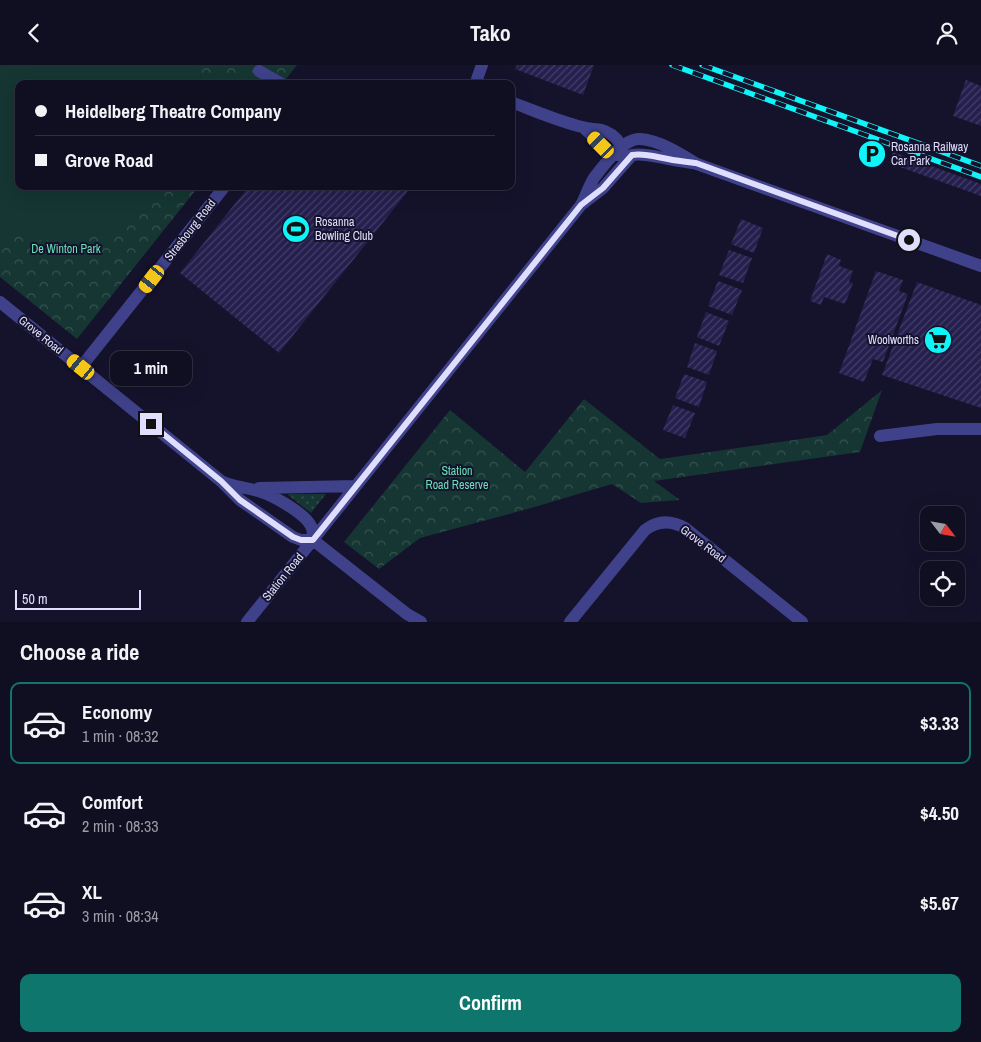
<!DOCTYPE html>
<html lang="en">
<head>
<meta charset="utf-8">
<style>
  :root { --surface:#100e21; --page:#1e1c2e; --text:#f1f3f6; --muted:#9c9ca5; --line:#302e3f; --accent:#0f766e }
  body { margin:0; font-family:"Archivo Narrow",sans-serif; background:var(--page); color:var(--text); height:100vh; display:flex; flex-direction:column; font-size:19px; white-space:nowrap }
  * { box-sizing:border-box; margin:0 }
  p { font-size:16px; color:var(--muted) }
  .icon { flex:none; width:28px; height:28px; fill:none; stroke:currentColor; stroke-width:2; stroke-linecap:round; stroke-linejoin:round }
  .map { position:relative; height:557px; overflow:hidden }
  .sheet { display:flex; flex-direction:column; background:var(--surface); flex:1 }
  .sheet>* { flex:none }
  .guide { position:absolute; left:15px; top:15px; width:500px; height:110px; border-radius:10px; box-shadow:0 5px 20px #0002,0 0 0 1px var(--line); display:grid; align-content:center; height:110px; padding:0 20px; background:var(--surface) }
  .needle { width:32px; rotate:121deg }
  .tools { position:absolute; left:920px; top:441px; display:grid; gap:10px }
  .tools a { display:grid; place-items:center; width:45px; height:45px; border-radius:10px; background:var(--surface); box-shadow:0 5px 20px #0002,0 0 0 1px var(--line); font-size:25px }
  .scale { position:absolute; left:15px; bottom:12px; width:126px; box-sizing:border-box; padding-left:5px; border:2px solid #e0defe; border-top:0; font-size:14px; line-height:18px; white-space:nowrap; color:#e0defe; -webkit-text-stroke:4px #15122c; paint-order:stroke }
  .end { position:absolute; width:22px; height:22px; margin:-11px; border:6px solid #e0defe; background:#111; box-shadow:0 0 0 2px #111 }
  .from { border-radius:50% }
  .bubble { position:absolute; height:35px; border-radius:10px; background:var(--surface); box-shadow:0 5px 20px #0002,0 0 0 1px var(--line); font-size:16px; font-weight:700; line-height:35px; text-align:center }
  .car { position:absolute; width:15px; height:30px; margin:-15px -8px; border-radius:6px; box-shadow:0 0 4px 1px #0007; background:linear-gradient(#f5c518 24%,#345 0 40%,#f5c518 0 76%,#345 0 86%,#f5c518 0) }
  .guide b { display:flex; align-items:center; gap:18px; height:48px; font-size:19px }
  .guide b+b { border-top:1px solid var(--line) }
  .guide i { width:12px; height:12px; background:var(--text) }
  ul { padding:0; list-style:none }
  li { display:flex; align-items:center; gap:15px; height:82px; margin:0 10px 8px; padding:0 10px; border:2px solid transparent; border-radius:10px }
  li div { flex:1 }
  li b { display:block; font-size:19px }
  li em { font-style:normal; font-weight:700 }
  li.current { border-color:var(--accent) }
  li>.icon { width:45px; height:45px; stroke-width:1.5 }
  h2 { padding:0 20px; font-size:22px; line-height:60px }
  .cta { display:flex; gap:10px; margin-top:auto; padding:10px 20px }
  .cta a { flex:1; height:58px; border-radius:10px; background:var(--accent); color:#fff; font-size:20px; font-weight:700; line-height:58px; text-align:center }
  header { display:flex; justify-content:space-between; align-items:center; height:65px; padding:0 20px; background:var(--surface); font-size:22px; font-weight:700 }
  .map>svg:first-child { display:block }
</style>
</head>
<body>
<header><svg class="icon" aria-label="back" viewBox="0 0 24 24"><path d="M15 5l-7 7 7 7"/></svg>Tako<svg class="icon" aria-label="person" viewBox="0 0 24 24"><circle cx="12" cy="8" r="4"/><path d="M4 21q1-7 8-7t8 7"/></svg></header>
<div class="map">
<svg width="981" height="557" viewBox="0 0 981 557">
  <defs>
    <pattern id="grass-dots" width="8" height="8" patternUnits="userSpaceOnUse" patternTransform="scale(1.25)"><rect width="8" height="8" fill="#153632"/><path d="M2 2h.1M6 6h.1" fill="none" stroke="#375351" stroke-width="1.8" stroke-linecap="round"/></pattern>
    <pattern id="park-crowns" width="20" height="18" patternUnits="userSpaceOnUse" patternTransform="scale(1.25)"><rect width="20" height="18" fill="#153632"/><path d="M2 6a3 3 0 1 1 6 0M12 15a3 3 0 1 1 6 0" fill="none" stroke="#375351"/></pattern>
    <pattern id="building-hatch" width="6" height="6" patternUnits="userSpaceOnUse" patternTransform="scale(1.25)"><rect width="6" height="6" fill="#241f4d"/><path d="M-1 1l2-2M0 6l6-6M5 7l2-2" fill="none" stroke="#443f68"/></pattern>
  </defs>
  <rect width="100%" height="100%" fill="#15122c"/>
  <path fill="url(#grass-dots)" d="M289 429H326L311 448 288 430Z"/>
  <path fill="url(#park-crowns)" d="M0 0H297L282 19H19V121H199L77 274 0 212Z
    M882 325 860 387 654 416 680 435 641 438 612 419 531 443 420 473 379 504 344 477 450 345 525 407 584 334 660 394 787 376 827 370Z"/>
  <path fill="#153632" d="M0 0H198L201 11V19H19V121H166L146 144 115 164 74 178 34 174 0 168Z"/>
  <path fill="url(#building-hatch)" d="M517 0H594L583 30 515 4Z
    M966 15 981 21V61L953 51Z
    M893 87 981 119V131L889 98Z
    M249 121H412L279 288 180 208Z
    M741 154 763 163 754 188 731 179Z
    M729 185 752 193 743 218 719 210Z
    M827 189 841 195 839 201 853 206 849 217 853 218 845 239 824 232 821 240 810 236Z
    M876 206 903 215 899 226 908 229 883 297 873 294 864 317 839 308Z
    M718 216 742 225 732 250 708 241Z
    M917 217 981 240V343L882 310Z
    M706 247 729 256 719 281 697 272Z
    M695 278 717 286 709 310 687 302Z
    M684 309 707 317 699 342 675 333Z
    M673 340 695 348 685 373 663 365Z"/>
  <g fill="none" stroke-linecap="round" stroke-linejoin="round">
    <path stroke="#3f428a" stroke-width="12" d="M259 6 282 19
      M477 19V14L482 0
      M511 37C535 46 558 56 582 62 594 66 599 61 612 70 619 75 622 81 623 90
      M584 63 613 90H621
      M582 138C586 130 589 121 594 113 603 101 623 73 640 74 659 75 681 89 697 99L981 201
      M0 237 221 416 240 435 293 472 301 475H313L407 549 421 557
      M81 302 225 121
      M880 371 937 364H981
      M223 417C234 422 246 422 258 426 272 430 306 448 312 463 313 467 313 471 313 475
      M259 423 356 421
      M247 557 581 140 603 123 632 90C645 88 656 92 668 94 677 96 687 97 697 99
      M570 557 645 465C658 455 671 455 685 463L802 557"/>
    <defs>
      <path id="rail" d="M672 0 981 112
        M702 0 981 101"/>
    </defs>
    <use href="#rail" stroke="#0ff4f9" stroke-width="5.5"/>
    <use href="#rail" stroke="#15122c" stroke-width="4" stroke-dasharray="11" stroke-linecap="butt"/>
  </g>
  <g fill="none" stroke-linecap="round" stroke-linejoin="round">
    <path stroke="#e0defe" stroke-width="6" d="M151 359 221 416 240 435 293 472 301 475H313L581 140 603 123 632 90C645 88 656 92 668 94 677 96 687 97 696 98L909 175"/>
  </g>
  <defs>
    <symbol id="parking-disc" viewBox="-11 -11 22 22"><circle r="9.5" fill="#0ff4f9" stroke="#15122c"/><path d="M-3.5-5.5H1a3.5 3.5 0 0 1 0 7H-1V5.5H-3.5ZM-1-3.4V-.6H.8a1.4 1.4 0 0 0 0-2.8Z" fill="#111"/></symbol>
    <symbol id="stadium-disc" viewBox="-11 -11 22 22"><circle r="9.5" fill="#0ff4f9" stroke="#15122c"/><path d="M0-5a6.5 5 0 1 0 0 10a6.5 5 0 1 0 0-10ZM-3.5-1.8h7v3.6h-7Z" fill="#111"/></symbol>
    <symbol id="supermarket-disc" viewBox="-11 -11 22 22"><circle r="9.5" fill="#0ff4f9" stroke="#15122c"/><path d="M-6-5.5h2.5l.6 2H6L4.5 2H-2.5L-4.4-4H-6ZM-1.5 3.2a1.3 1.3 0 1 0 .1 0ZM3 3.2a1.3 1.3 0 1 0 .1 0Z" fill="#111"/></symbol>
  </defs>
  <g fill-rule="evenodd">
    <use href="#parking-disc" x="856" y="73" width="32" height="32"/>
    <use href="#stadium-disc" x="280" y="148" width="32" height="32"/>
    <use href="#supermarket-disc" x="922" y="259" width="32" height="32"/>
  </g>
  <g text-anchor="middle" stroke-width="4" stroke-linejoin="round" paint-order="stroke">
    <g font-size="12" fill="#e0defe" stroke="#15122c" text-anchor="start">
      <text x="891" y="86">Rosanna Railway<tspan x="891" dy="14">Car Park</tspan></text>
      <text x="315" y="161">Rosanna<tspan x="315" dy="14">Bowling Club</tspan></text>
      <text x="919" y="279" text-anchor="end">Woolworths</text>
    </g>
    <g font-size="12" fill="#e0defe" stroke="#15122c">
      <text transform="translate(190 165) rotate(-52)" y="4">Strasbourg Road</text>
      <text transform="translate(41 270) rotate(39)" y="4">Grove Road</text>
      <text transform="translate(703 479) rotate(37)" y="4">Grove Road</text>
      <text transform="translate(283 512) rotate(-51)" y="4">Station Road</text>
    </g>
    <g font-size="12" fill="#6adfb8" stroke="#15122c">
      <text x="66" y="188">De Winton Park</text>
      <text x="457" y="410">Station<tspan x="457" dy="14">Road Reserve</tspan></text>
    </g>
  </g>
</svg>
<div class="tools">
<a><svg class="needle" viewBox="-14 -14 28 28"><path d="M0-13l5 13h-10z" fill="#e53935"/><path d="M0 13l5-13h-10z" fill="#9c9ca5"/></svg></a>
<a><svg class="icon" aria-label="locate" viewBox="0 0 24 24"><circle cx="12" cy="12" r="6"/><path d="M12 2v4M12 18v4M2 12h4M18 12h4"/></svg></a>
</div>
<div class="scale">50 m</div>
<i class="end from" style="left:909px;top:175px"></i>
<i class="end" style="left:151px;top:359px"></i>
<div class="bubble" style="left:110px;top:286px;width:82px">1 min</div>
<i class="car" style="left:601px;top:80px;rotate:315deg"></i>
<i class="car" style="left:152px;top:214px;rotate:218deg"></i>
<i class="car" style="left:81px;top:302px;rotate:309deg"></i>
<div class="guide">
<b><i class="from"></i>Heidelberg Theatre Company</b>
<b><i></i>Grove Road</b>
</div>
</div>
<section class="sheet">
<h2>Choose a ride</h2>
<ul>
<li class="current"><svg class="icon" aria-label="car" viewBox="0 0 24 24"><path d="M5 17H2v-5l4-1 3-4h7l3 4 3 1v5h-3M9 17h6M6 11h13"/><circle cx="7" cy="17" r="2"/><circle cx="17" cy="17" r="2"/></svg><div><b>Economy</b><p>1 min · 08:32</p></div><em>$3.33</em></li>
<li><svg class="icon" aria-label="car" viewBox="0 0 24 24"><path d="M5 17H2v-5l4-1 3-4h7l3 4 3 1v5h-3M9 17h6M6 11h13"/><circle cx="7" cy="17" r="2"/><circle cx="17" cy="17" r="2"/></svg><div><b>Comfort</b><p>2 min · 08:33</p></div><em>$4.50</em></li>
<li><svg class="icon" aria-label="car" viewBox="0 0 24 24"><path d="M5 17H2v-5l4-1 3-4h7l3 4 3 1v5h-3M9 17h6M6 11h13"/><circle cx="7" cy="17" r="2"/><circle cx="17" cy="17" r="2"/></svg><div><b>XL</b><p>3 min · 08:34</p></div><em>$5.67</em></li>
</ul>
<div class="cta"><a>Confirm</a></div>
</section>
</body>
</html>
